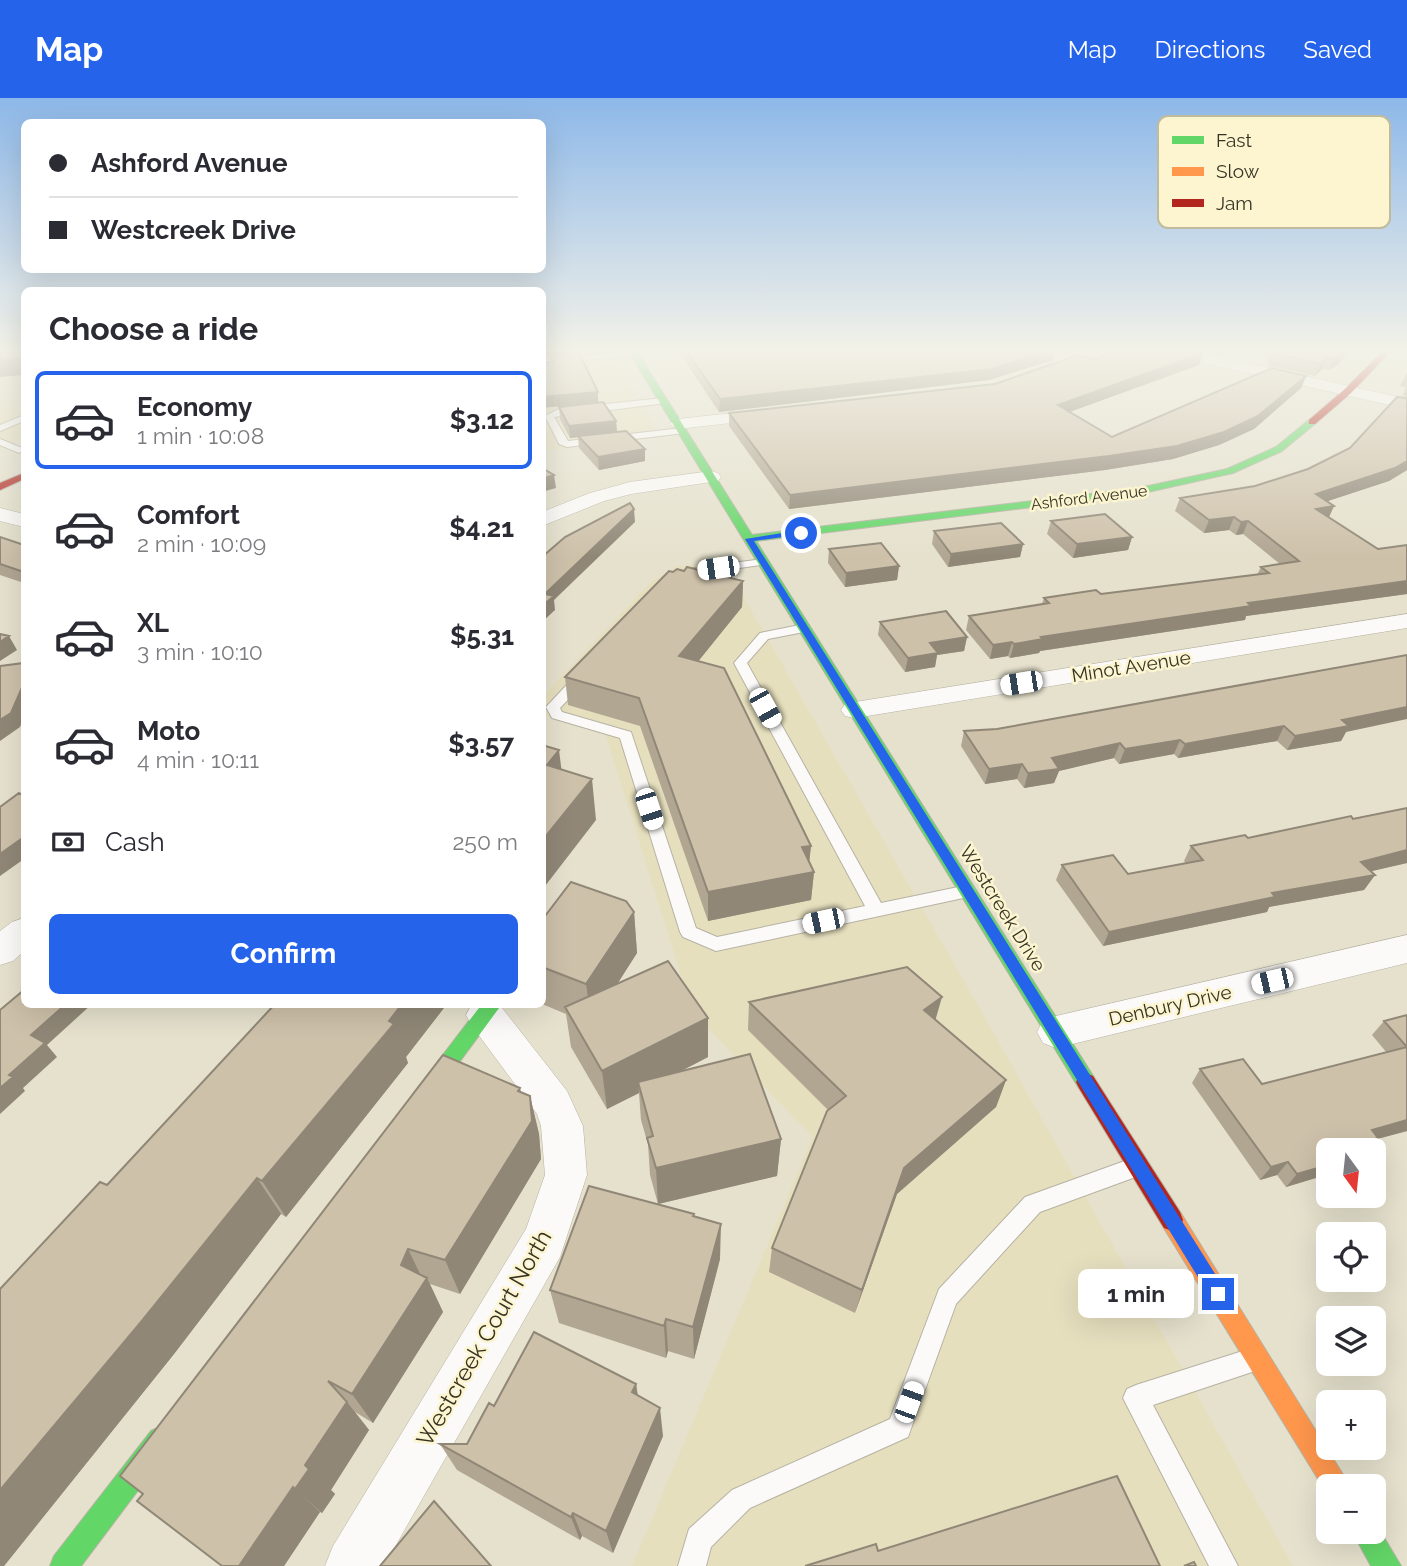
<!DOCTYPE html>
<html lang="en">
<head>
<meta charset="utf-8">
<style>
  :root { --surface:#fff; --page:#f7f7f7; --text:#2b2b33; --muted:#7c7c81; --line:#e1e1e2; --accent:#2563eb }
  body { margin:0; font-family:Raleway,sans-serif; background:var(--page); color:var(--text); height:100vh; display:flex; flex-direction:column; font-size:26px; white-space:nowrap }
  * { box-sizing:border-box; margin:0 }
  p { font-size:23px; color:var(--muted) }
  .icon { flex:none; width:38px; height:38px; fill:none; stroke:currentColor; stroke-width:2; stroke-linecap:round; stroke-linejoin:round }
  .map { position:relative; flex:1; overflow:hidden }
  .details { position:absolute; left:21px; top:189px; width:525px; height:721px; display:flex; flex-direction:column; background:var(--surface); border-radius:10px; box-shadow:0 7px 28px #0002 }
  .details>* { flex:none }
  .hud { position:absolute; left:21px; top:21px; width:525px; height:154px; border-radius:10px; box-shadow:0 7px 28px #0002; display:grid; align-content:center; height:154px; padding:0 28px; background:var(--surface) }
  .needle { width:46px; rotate:165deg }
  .tools { position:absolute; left:1316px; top:1040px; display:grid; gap:14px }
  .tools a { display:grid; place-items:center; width:70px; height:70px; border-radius:10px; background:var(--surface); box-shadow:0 7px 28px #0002; font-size:35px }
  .end { position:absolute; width:32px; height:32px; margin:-16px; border:9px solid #2563eb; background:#fff; box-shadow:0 0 0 4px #fff }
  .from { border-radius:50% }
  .bubble { position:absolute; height:49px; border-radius:10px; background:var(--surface); box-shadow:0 7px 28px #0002; font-size:23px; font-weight:700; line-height:49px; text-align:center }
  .car { position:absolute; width:21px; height:42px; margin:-21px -10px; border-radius:9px; box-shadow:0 0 5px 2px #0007; background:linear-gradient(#fff 24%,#345 0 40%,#fff 0 76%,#345 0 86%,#fff 0) }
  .hud b { display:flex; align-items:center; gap:24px; height:66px; font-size:26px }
  .hud b+b { border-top:2px solid var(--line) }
  .hud i { width:18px; height:18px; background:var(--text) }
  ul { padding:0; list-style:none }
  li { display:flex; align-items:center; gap:21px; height:98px; margin:0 14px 10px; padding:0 14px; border:4px solid transparent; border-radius:10px }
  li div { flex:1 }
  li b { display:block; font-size:26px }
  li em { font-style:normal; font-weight:700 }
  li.on { border-color:var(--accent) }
  li>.icon { width:63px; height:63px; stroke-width:1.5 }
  h2 { padding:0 28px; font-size:32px; line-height:84px }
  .pay { display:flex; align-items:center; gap:18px; height:77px; padding:0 28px; font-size:26px }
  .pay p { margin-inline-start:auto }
  .cta { display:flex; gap:14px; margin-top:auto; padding:14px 28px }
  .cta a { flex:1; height:80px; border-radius:10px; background:var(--accent); color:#fff; font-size:28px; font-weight:700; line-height:80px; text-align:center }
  header { display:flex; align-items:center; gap:42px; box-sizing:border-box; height:98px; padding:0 35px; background:var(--accent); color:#fff }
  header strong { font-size:33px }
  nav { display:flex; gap:38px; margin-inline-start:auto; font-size:24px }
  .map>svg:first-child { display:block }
</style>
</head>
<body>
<header>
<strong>Map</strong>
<nav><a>Map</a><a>Directions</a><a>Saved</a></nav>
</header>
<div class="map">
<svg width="1407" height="1468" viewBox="0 0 1407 1468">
  <rect width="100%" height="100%" fill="#e5e1cd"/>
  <path fill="#e6dfbe" d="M0 254H24V340L0 351Z
    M542 254H610L661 338 543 353Z
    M723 463 984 918 1293 1468H632L813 1039 693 915 605 635 543 617 542 599 652 483 676 469Z"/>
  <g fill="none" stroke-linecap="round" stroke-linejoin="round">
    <defs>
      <path id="lane" d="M637 254 634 258 542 265V261Z
        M663 300 667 303 666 305 554 319 568 343 682 330 687 333 685 335 567 349 559 346 545 318 559 311Z
        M24 317V323L0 333V327Z
        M0 341 22 350 24 352 19 355 0 347Z
        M763 461 767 462V466L698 476 681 484 675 481 695 470Z
        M805 526 809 527V533L768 541 747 565 881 805 968 787 974 789 976 793 974 797 968 799 716 853 683 839 680 834 620 640 552 620 546 609 576 577H586V583L560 610 562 614 631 634 696 830 717 839 865 808 734 565 760 535Z
        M1133 1060 1141 1063 1144 1070 1141 1077 1040 1114 956 1206 908 1339 750 1410 711 1449 706 1468H678L689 1431 732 1392 890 1321 939 1191 1025 1099Z
        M1249 1251 1258 1254 1261 1263 1258 1272 1153 1307 1238 1468H1209L1123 1300 1127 1291 1136 1287Z"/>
      <path id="street" d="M1071 254H1090C1079 266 1050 283 1033 278L1031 275Z
        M1169 254H1198L1407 301V311L1177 259Z
        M770 311 779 316 776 320 678 331 669 326 678 321Z
        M711 373 718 375 721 379 718 383 631 396 604 403 542 428V414L590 395 630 384Z
        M0 410 24 416V429L0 423Z
        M1407 516V530L855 620 845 618 841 612 845 606 855 604Z
        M24 820V853L13 863 0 867V833L12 824Z
        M1407 837V865L1056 950 1043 945 1037 934 1043 923 1056 918Z
        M472 906H499L567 993 583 1028 587 1077 560 1159 384 1468H325L333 1448 526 1131 545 1077 541 1028 537 1016 472 928 466 917Z"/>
      <path id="fast" d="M629 254H637L752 437 1139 390 1227 371 1276 349 1309 322 1317 324 1282 353 1233 375 1139 396 756 443 1093 978 1096 984 1093 990 1086 993 1079 990Z
        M482 906H502L427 1008 420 1011 413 1008 410 1002 413 996Z
        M160 1329 169 1333 173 1342 169 1351 81 1468H50L54 1458 151 1333Z
        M1374 1423 1401 1468H1371L1352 1433H1374Z"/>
      <path id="slow" d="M1172 1111 1180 1114 1350 1388H1328V1397L1164 1130 1161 1122 1164 1114Z"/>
      <path id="jam" d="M1382 254H1390L1351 295 1315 326H1309V322L1345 291Z
        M24 375V381L0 392V385Z
        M1086 975 1093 978 1180 1114 1183 1122 1180 1130 1172 1133 1164 1130 1079 990 1076 984 1079 978Z"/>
    </defs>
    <use href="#lane" stroke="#b6b2a3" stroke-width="2"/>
    <use href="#street" stroke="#b6b2a3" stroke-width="1"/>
    <use href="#fast" stroke="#b6b2a3" stroke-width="2"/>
    <use href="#slow" stroke="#b6b2a3" stroke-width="2"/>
    <use href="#jam" stroke="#b6b2a3" stroke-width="2"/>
    <use href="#lane" fill="#fbfaf8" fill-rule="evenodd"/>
    <use href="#street" fill="#fbfaf8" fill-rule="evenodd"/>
    <use href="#fast" fill="#63d668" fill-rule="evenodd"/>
    <use href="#slow" fill="#ff974d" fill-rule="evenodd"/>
    <use href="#jam" fill="#b3261e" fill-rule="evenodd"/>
  </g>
  <path fill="#b1a692" d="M679 254H1055L1053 262 989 282 719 314Z
    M1210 254H1235L1225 257Z
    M1265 254H1349L1338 266 1329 272 1322 271 1315 278 1270 268Z
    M1203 255 1199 267 1070 314 1112 339 1306 278 1301 290 1254 331 1219 347 1173 361 1105 372 789 411 729 328V315L995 286 1096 262Z
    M1407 275V299L1403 297 1406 289 1400 288Z
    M1407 300V372L1389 383 1327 403 1334 408 1329 419 1378 451 1407 447V496L1246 518 1245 522 1040 553 1039 555 1010 560 1008 558 990 561 966 532 969 518 1042 506 1044 500 1101 496 1257 477 1261 469 1280 466 1243 436 1236 437 1229 432 1204 435 1175 413 1180 400 1255 388 1308 371 1350 350Z
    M559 309 616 323 617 334 645 363 599 372 579 350 578 339 570 340 560 321Z
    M1051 423 1132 439 1128 452 1073 460 1047 436Z
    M934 433 1023 446 1020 459 948 469 932 446Z
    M0 439 24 447V485L0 477Z
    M829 451 899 468 897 482 845 489 828 465Z
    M684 473 743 483 742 509 698 563 811 748 809 763 814 774 811 802 708 823 640 628 568 607 565 579 673 474Z
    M880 524 967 539 964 553 937 557 935 569 905 574 878 537Z
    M1407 557 1346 634 1341 643 1287 652 1277 643 1178 660 1174 656 1119 666 1114 660 1059 673 1054 685 1024 690 1017 681 985 686 961 648 964 633 997 631Z
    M1407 710V765L1370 773 1375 777 1364 792 1269 809 1267 814 1103 848 1056 782 1062 767 1128 776 1186 765 1184 763 1191 748 1248 740Z
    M634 814 637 855 617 885 708 959 681 973 781 1041 777 1078 658 1106 694 1119 720 1161 694 1261 668 1253 666 1260 559 1225 550 1192 658 1106 650 1077 648 1046 641 1022 639 995 607 1011 571 949 566 916 542 906V822Z
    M749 904 936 922 1006 982 996 1009 897 1096 855 1215 769 1174 772 1150 828 1012 748 932Z
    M275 906H447L406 959 408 965 286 1119 281 1116 174 1256 4 1468H0L107 1087Z
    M1407 917V1033L1377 1041 1367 1052H1328V1069L1319 1079 1286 1089 1277 1077 1260 1082 1192 985 1200 971 1262 986 1387 955 1372 937 1384 923Z
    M521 994 530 998 539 1036 541 1061 460 1196 430 1186 443 1214 373 1325 355 1314 369 1332 331 1392 335 1396 322 1415 320 1414 284 1468H222L137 1403Z
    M636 1286 638 1297 663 1338 613 1455 582 1438 580 1442 457 1372 440 1346H467L494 1308Z"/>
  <path fill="#908777" d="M547 254H575L576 256 547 258Z
    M1043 254H1055L1053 262 989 282 719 314 720 301Z
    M1343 254H1349L1338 266 1329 272 1334 261Z
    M1203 255 1199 267 1055 319 1058 307Z
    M1327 259 1322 271 1315 278 1320 266Z
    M24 260V277L0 279V262Z
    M1306 278 1301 290 1254 331 1219 347 1173 361 1105 372 789 411 790 397 1109 358Z
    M598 294V304L542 310V299Z
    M616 323 617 335 570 340 569 328Z
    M645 351V363L599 372 598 359Z
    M1407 363V372L1389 383 1310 409 1316 396Z
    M554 377 556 390 542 394V381Z
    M1334 408 1328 421 1316 411Z
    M634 411 635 424 554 502 555 512 542 524V508L545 496Z
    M1234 419 1229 432 1204 435 1209 422Z
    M1248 423 1243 436 1236 437 1241 424Z
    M1132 439 1128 452 1073 460 1077 446Z
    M1023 446 1020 459 948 469 951 456Z
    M899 468 897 482 845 489 846 475Z
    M743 483 742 509 680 586 679 558Z
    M1407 483V496L1246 518 1245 522 1040 553 1039 555 1010 560 1014 546 1041 539 1248 505Z
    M9 538 17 552 0 563V544Z
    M967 539 964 553 937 557 935 569 905 574 908 560 930 545Z
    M1012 544 1008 558 990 561 993 547Z
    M24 585V619L20 629 0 643V622Z
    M1407 609V621L1346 634 1341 643 1287 652 1295 638 1342 622Z
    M1284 628 1277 643 1178 660 1185 646Z
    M1180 642 1174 656 1119 666 1125 651Z
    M1120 645 1114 660 1059 673 1054 685 1024 690 1028 675 1052 660Z
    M559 652 564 692 547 667Z
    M1022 666 1017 681 985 686 989 671Z
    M592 681 596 722 542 792V743Z
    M24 739V761L0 778V756Z
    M811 748 808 775 814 774 811 802 708 823V794L802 749Z
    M1407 752V765L1351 778 1361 764Z
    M1375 777 1364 792 1269 809 1267 814 1103 848 1109 834 1272 795Z
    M634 814 637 855 592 926 586 886Z
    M942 899 934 927 924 912Z
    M66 906H92L47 947 57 959 23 990 25 993 0 1016V990L31 937Z
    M402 906H447L406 959 408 965 286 1119 262 1083Z
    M708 920V959L641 994 638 984 639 995 607 1011 602 973Z
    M1006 982 996 1009 897 1096 855 1215 862 1192 904 1070Z
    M520 990 529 1028 530 998 539 1036 541 1061 460 1196 445 1162Z
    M1407 1022V1033L1377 1041 1367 1052H1334L1372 1032Z
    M781 1041 777 1078 658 1106 656 1070Z
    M1328 1053V1064L1323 1055Z
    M1288 1064 1277 1077 1260 1082 1271 1069Z
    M1328 1067V1069L1319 1079 1286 1089 1297 1076Z
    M257 1080 281 1116 174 1256 4 1468H0V1392Z
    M721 1126 720 1161 694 1261 693 1229Z
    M408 1151 424 1184 427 1180 443 1214 373 1325 352 1296Z
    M666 1221 668 1253 666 1260 664 1228Z
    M636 1286 640 1315 632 1294Z
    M347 1304 369 1332 331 1392 335 1396 322 1415 295 1391 305 1367Z
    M660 1310 663 1338 613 1455 606 1433Z
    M293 1389 320 1414 284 1468H239Z
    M573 1415 582 1438 580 1442 571 1419Z"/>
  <path fill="#cec1aa" stroke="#908777" stroke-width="2" d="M0 254H24V260L0 262Z
    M687 254H1043L992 271 720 301Z
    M1109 254H1198L1203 255 1058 307 1112 339 1272 270 1306 278 1258 318 1224 334 1177 348 1109 358 790 397 729 315 995 286 1078 257 1096 262Z
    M1274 254H1343L1334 261 1327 259 1320 266 1274 256Z
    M579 255 598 294 542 299V265L553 264 550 257Z
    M1397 299 1407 300V363L1395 370 1316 396 1334 408 1316 411 1378 451 1407 447V483L1248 505 1251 508 1041 539 1043 541 1014 546 1012 544 993 547 969 518 1049 505 1044 500 1096 492 1101 496 1269 475 1261 469 1299 463 1248 423 1241 424 1234 419 1209 422 1180 400 1255 388 1308 371 1350 350Z
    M603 304 616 323 569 328 559 309Z
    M626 333 645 351 598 359 578 338Z
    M542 370 554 377 542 381Z
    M630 405 634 411 545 496 554 498 542 508V459L565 439Z
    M1105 416 1132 439 1077 446 1051 423Z
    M1001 425 1023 446 951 456 934 433Z
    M0 439 24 447V474L0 466Z
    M881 445 899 468 846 475 829 451Z
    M687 469 743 483 679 558 724 570 811 748 802 749 814 774 708 794 639 600 565 579 669 473 673 474 677 471 684 473Z
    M946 513 967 539 930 545 938 555 908 560 880 524Z
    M0 536 9 538 0 544Z
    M1407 557V609L1342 622 1349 628 1295 638 1284 628 1185 646 1180 642 1125 651 1120 645 1052 660 1059 671 1028 675 1022 666 989 671 964 633 997 631Z
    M24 565V585L11 615 0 622V568Z
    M542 647 559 652 547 667 592 681 542 743Z
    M19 695 24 698V739L0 756V709Z
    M1407 710V752L1361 764 1375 777 1272 795 1275 799 1109 834 1062 767 1113 757 1128 776 1203 762 1191 748 1245 737 1248 740 1351 718 1353 721Z
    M571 784 626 803 634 814 586 886 542 869V822Z
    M668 863 708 920 602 973 565 909Z
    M907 869 942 899 924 912 1006 982 904 1070 862 1192 772 1150 827 1013 846 998 749 904Z
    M24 892V906H66L31 937 45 945 9 977 13 979 0 990V912Z
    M275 906H402L389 923 394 926 262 1083 257 1080 141 1224 0 1392V1191L100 1084 107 1087Z
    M1407 917V949L1384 923Z
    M1407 949V1022L1372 1032 1378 1040 1334 1052H1328V1053L1323 1055 1328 1062V1067L1297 1076 1288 1064 1271 1069 1200 971 1243 961 1262 986Z
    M750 956 781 1041 656 1070 647 1040 653 1038 638 984Z
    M443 957 520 990 518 993 530 998 532 1023 445 1162 408 1151 401 1167 427 1180 352 1296 328 1283 347 1304 305 1367 309 1371 295 1391 293 1389 239 1468H222L137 1403 143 1396 120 1378Z
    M589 1088 694 1116 693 1118 721 1126 693 1229 666 1221 664 1228 550 1192Z
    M534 1234 636 1286 632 1294 660 1310 606 1433 573 1415 571 1419 440 1346H467L489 1305 494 1308Z
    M1117 1378 1160 1468H805L876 1446 878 1453Z
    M434 1403 491 1468H380Z
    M1194 1464 1196 1468H1184Z"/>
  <linearGradient id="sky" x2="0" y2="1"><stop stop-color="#8db8e9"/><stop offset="0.55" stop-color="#f3f2e8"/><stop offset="1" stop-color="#f3f2e8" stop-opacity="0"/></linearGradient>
  <rect width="1407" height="459" fill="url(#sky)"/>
  <path fill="#2563eb" d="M801 432 804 436 754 443 1224 1190 1227 1196 1224 1202 1218 1204 1212 1202 745 441Z"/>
  <g text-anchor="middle" stroke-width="5" stroke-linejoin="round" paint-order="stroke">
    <g font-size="16" fill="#363325" stroke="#fcf5d0">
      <text transform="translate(1089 399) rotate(-7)" y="6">Ashford Avenue</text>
    </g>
    <g font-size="19" fill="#363325" stroke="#fcf5d0">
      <text transform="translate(1131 568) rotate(-9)" y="7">Minot Avenue</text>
      <text transform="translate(1003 810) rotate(58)" y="7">Westcreek Drive</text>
      <text transform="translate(1170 907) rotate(-13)" y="7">Denbury Drive</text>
    </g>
    <g font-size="23" fill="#363325" stroke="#fcf5d0">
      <text transform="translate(484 1240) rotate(-60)" y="8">Westcreek Court North</text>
    </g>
  </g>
  <rect x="1158" y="18" width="232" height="112" rx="10" fill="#fcf5d0" stroke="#c1bb9d" stroke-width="2"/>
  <rect x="1172" y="38" width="32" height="8" fill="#63d668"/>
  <rect x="1172" y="69" width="32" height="9" fill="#ff974d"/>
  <rect x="1172" y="101" width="32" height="8" fill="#b3261e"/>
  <g font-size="19" fill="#363325">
    <text x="1216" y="49">Fast</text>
    <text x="1216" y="80">Slow</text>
    <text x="1216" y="112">Jam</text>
  </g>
</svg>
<div class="tools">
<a><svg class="needle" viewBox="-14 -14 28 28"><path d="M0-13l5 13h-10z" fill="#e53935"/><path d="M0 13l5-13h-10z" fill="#7c7c81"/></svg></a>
<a><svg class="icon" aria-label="locate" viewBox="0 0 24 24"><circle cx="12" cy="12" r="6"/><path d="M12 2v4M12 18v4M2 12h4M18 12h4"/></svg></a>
<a><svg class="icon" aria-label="layers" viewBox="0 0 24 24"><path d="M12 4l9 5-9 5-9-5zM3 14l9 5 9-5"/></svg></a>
<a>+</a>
<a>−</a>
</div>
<i class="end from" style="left:801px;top:435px"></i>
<i class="end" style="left:1218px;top:1196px"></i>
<div class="bubble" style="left:1078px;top:1171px;width:116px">1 min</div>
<i class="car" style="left:718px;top:470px;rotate:262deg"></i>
<i class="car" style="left:1021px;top:585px;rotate:261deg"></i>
<i class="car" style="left:765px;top:610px;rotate:151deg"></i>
<i class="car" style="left:649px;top:711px;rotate:162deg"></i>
<i class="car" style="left:823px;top:823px;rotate:258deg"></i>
<i class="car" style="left:1272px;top:883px;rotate:257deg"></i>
<i class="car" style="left:909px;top:1304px;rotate:20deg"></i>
<div class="hud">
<b><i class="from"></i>Ashford Avenue</b>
<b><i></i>Westcreek Drive</b>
</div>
<section class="details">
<h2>Choose a ride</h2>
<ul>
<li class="on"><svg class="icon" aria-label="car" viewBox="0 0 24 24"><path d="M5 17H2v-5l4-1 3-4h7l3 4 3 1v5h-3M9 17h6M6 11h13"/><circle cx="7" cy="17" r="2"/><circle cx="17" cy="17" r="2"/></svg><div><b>Economy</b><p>1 min · 10:08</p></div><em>$3.12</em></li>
<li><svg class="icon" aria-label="car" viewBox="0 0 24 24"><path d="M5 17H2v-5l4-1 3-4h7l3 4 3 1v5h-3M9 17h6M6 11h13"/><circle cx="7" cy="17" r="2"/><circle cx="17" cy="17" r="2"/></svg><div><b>Comfort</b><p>2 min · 10:09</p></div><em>$4.21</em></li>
<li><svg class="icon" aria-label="car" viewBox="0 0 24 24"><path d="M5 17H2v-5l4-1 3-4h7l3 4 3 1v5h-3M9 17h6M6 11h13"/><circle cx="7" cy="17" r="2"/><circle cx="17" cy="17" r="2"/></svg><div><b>XL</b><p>3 min · 10:10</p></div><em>$5.31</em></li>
<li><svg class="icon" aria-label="car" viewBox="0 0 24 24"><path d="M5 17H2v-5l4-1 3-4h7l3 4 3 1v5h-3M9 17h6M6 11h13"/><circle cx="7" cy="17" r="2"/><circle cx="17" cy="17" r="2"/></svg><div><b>Moto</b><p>4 min · 10:11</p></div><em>$3.57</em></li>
</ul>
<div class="pay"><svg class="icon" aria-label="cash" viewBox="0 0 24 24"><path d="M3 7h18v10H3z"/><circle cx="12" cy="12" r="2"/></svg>Cash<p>250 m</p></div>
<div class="cta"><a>Confirm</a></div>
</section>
</div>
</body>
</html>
